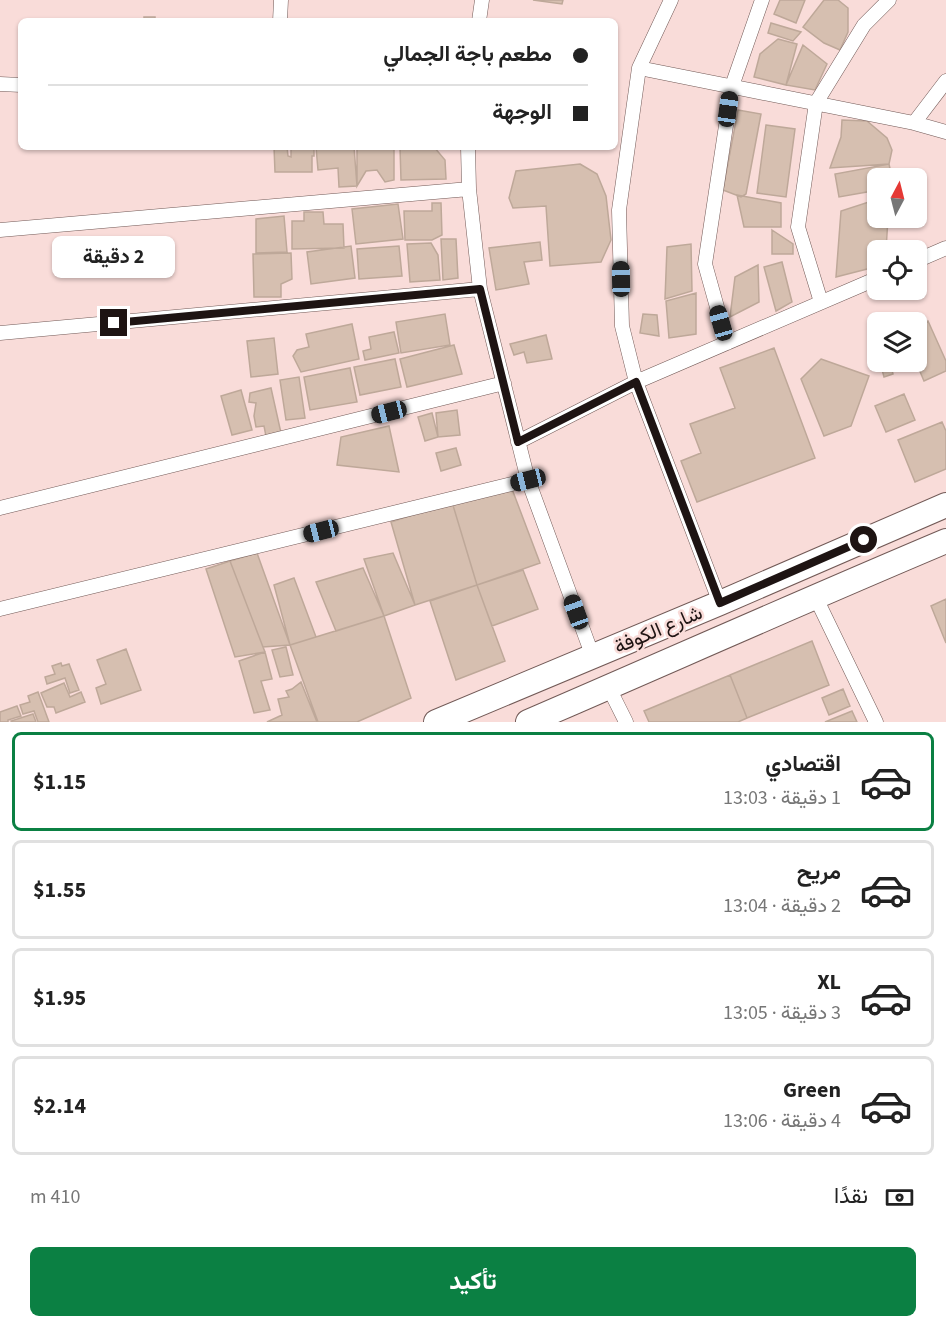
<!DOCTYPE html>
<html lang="ar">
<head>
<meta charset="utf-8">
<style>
  :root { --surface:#fff; --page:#f2f2f2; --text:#222; --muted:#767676; --line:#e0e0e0; --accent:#0b8043 }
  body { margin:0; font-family:"Source Sans 3",Vazirmatn,sans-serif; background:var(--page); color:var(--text); direction:rtl; height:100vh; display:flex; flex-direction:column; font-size:22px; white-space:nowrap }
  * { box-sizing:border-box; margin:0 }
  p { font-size:20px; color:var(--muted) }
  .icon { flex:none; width:33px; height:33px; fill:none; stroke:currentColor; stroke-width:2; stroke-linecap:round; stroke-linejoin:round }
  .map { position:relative; height:722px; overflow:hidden; direction:ltr }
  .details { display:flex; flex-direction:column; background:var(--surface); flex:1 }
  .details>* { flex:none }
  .hud { position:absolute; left:18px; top:18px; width:600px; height:132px; border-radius:9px; box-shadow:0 2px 4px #0004; direction:rtl; display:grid; align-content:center; height:132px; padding:0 30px; background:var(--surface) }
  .needle { width:39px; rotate:7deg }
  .tools { position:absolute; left:867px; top:168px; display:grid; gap:12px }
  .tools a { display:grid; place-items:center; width:60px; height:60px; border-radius:9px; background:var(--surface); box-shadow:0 2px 4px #0004; font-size:30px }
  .end { position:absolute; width:27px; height:27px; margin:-14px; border:8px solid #1e1413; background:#fff; box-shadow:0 0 0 3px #fff }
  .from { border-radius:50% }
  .bubble { position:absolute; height:42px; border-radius:9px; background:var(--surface); box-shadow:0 2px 4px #0004; font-size:20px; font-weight:700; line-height:42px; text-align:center; direction:rtl }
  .car { position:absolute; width:18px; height:36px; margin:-18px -9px; border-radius:8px; box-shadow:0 0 4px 2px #0007; background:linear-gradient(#222 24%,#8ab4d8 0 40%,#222 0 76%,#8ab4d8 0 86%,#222 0) }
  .hud b { display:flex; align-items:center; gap:21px; height:57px; font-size:22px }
  .hud b+b { border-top:2px solid var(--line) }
  .hud i { width:15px; height:15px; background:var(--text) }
  ul { padding:10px 0 0; list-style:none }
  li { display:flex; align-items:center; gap:18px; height:99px; margin:0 12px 9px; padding:0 18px; border:3px solid var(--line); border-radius:9px }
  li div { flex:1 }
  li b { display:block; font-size:22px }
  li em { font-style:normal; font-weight:700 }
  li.active { border-color:var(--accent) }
  li>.icon { width:54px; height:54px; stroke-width:1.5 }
  .pay { display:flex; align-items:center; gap:15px; height:66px; padding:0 30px; font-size:22px }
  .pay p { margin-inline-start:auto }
  .action { display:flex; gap:12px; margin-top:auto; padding:12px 30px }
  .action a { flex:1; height:69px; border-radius:9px; background:var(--accent); color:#fff; font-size:24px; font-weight:700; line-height:69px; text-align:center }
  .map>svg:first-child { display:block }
</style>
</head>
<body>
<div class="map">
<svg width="946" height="722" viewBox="0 0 946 722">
  <rect width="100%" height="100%" fill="#f9dcd9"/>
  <path fill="#d6bfb0" stroke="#bea899" stroke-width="1.5" d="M533 0H563L562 4Z
    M780 0H805L796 23 774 14Z
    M824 0H838L848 8V32L840 50 824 43 803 27Z
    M144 17H155V21H144Z
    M771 23 801 32 793 41 768 33Z
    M778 39 797 44 786 85 754 77 760 54Z
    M803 45 827 64 815 90 786 85Z
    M738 110 761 114 746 194 741 197 723 190Z
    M842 120 867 121 887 138 892 150 889 164 830 168 841 137Z
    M766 125 795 129 786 197 757 193Z
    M274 147H287L288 156 291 157V147H309L311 148 312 147H314V156H312V172H275Z
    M316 147H354L357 186 339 187 338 168 318 170Z
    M357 147H394V180L385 182 377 170 366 171 357 186Z
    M400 147H434L445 160 446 179 401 180Z
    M580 164 597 174 606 196 611 240 601 262 550 266 546 206 513 208 509 198 516 171Z
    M889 164 892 178H878V190L839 197 835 174Z
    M737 195 781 203V227H744Z
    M878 199V218H888L886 250H878V262L871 268 836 277 841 211Z
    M432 203H441L442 235 432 240H405L404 211H432Z
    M398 204 403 239 356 244 352 209Z
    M304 212H323L324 224H343L344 248 292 249V221H304Z
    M284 216 287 252 256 253V219Z
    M772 230 793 244V254H772Z
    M441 239H456L458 278 443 280Z
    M540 242 542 260 524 262 529 284 496 290 489 248Z
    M431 243 438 255 440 280 410 282 407 244Z
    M691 244 692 291 665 299 667 247Z
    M351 246 355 278 311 284 307 252Z
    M399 246 402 276 359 279 357 249Z
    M291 253 292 279 281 284V297H254L253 254Z
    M782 262 792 302 776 311 764 267Z
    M758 265 759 302 730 317 735 277Z
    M696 293V334L669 338 666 301Z
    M445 314 450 345 401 353 396 322Z
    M643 314 657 315 659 336 640 333Z
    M928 321 946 361V371L924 381 916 362V326Z
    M352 324 359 359 301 372 293 356 297 350 309 347 306 334Z
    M394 332 399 353 365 360 363 351 371 349 369 337Z
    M546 335 552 359 527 363 524 352 514 355 510 344Z
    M274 338 278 374 251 377 247 341Z
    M454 345 462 374 407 387 400 359Z
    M774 348 815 458 697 502 681 461 701 453 690 424 735 408 720 368Z
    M395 359 401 387 360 395 354 367Z
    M821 359 869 376 851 426 824 436 801 379Z
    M880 362H890L893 374 884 377Z
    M350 368 357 402 310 410 304 377Z
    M299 377 305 418 286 420 280 380Z
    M271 388 281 433 266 436 264 426 256 427 254 416 256 403 249 402 250 393Z
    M241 390 252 430 232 435 221 396Z
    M904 394 915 420 886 432 875 406Z
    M457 410 460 435 438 437 436 413Z
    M432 413 438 437 425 441 418 417Z
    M942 422 946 431V469L915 482 898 440Z
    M389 426 399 472 337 465 341 437Z
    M456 448 461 465 441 471 436 453Z
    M512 489 540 563 477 585 452 502Z
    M452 502 477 585 415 605 391 522Z
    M257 553 290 645 263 647 230 561Z
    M393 553 415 605 384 616 364 559Z
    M230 561 263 647 265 652 235 657 206 569Z
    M363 568 384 616 336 631 316 582Z
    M523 570 538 609 492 626 477 585Z
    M294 578 316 637 290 645 274 585Z
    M477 585 505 661 456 680 430 601Z
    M946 599V643L931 606Z
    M384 616 411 698 357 722H318L290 645Z
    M812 641 829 685 747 718 730 675Z
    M286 647 293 675 280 677 272 650Z
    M126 649 141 690 101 704 96 688 106 684 97 660Z
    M265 652 272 679 261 681 270 710 254 713 239 661Z
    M61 663 62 666 69 664 79 690 70 693 65 678 47 684 45 677 55 674 52 666Z
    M730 675 747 718 738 722H649L644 711Z
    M301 682 317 722H267L282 715 278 699 289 697 286 691 292 689Z
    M64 683 70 697 81 692 85 702 56 713 54 707H47L41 693Z
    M843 689 850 706 829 715 822 698Z
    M38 692 49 722H38L34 711 23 714 20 705 30 702 28 696Z
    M17 706 21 716 8 720V722H0V712Z
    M852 711 857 722H825Z
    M33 714 36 722H12L11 721Z"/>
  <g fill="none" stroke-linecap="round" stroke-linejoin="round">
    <defs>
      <path id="minor" d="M671 0 639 68 619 210 622 326 636 382 720 603
        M280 21 281 0
        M479 21 482 0
        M639 68 914 123 946 132
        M0 84 21 85
        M914 123 946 81
        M468 147 469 189 480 289 528 480 593 657
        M0 230 469 189
        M916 261 946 248
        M821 302 798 227 816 103 864 25 889 0
        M0 333 480 289
        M727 343 705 264 732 86 762 0
        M518 442 636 382 878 278
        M0 508 504 383
        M815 596 876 722
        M0 609 528 480
        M609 688 626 722"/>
      <path id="trunk" d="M436 722 720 603 946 505
        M528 722C667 662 806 600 946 541"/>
    </defs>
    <use href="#minor" stroke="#725a57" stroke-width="15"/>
    <use href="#trunk" stroke="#725a57" stroke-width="26"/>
    <use href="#minor" stroke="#fff" stroke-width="14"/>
    <use href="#trunk" stroke="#fff" stroke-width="24"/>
  </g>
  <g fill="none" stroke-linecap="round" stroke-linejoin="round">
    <path stroke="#1e1413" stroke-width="8" d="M114 323 480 289 518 442 636 382 720 603 864 540"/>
  </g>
  <g text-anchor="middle" stroke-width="5" stroke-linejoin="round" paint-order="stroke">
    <g font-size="20" fill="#1e1413" stroke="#f9dcd9">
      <text transform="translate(658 629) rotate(-23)" y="7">شارع الكوفة</text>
    </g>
  </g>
</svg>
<div class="tools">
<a><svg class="needle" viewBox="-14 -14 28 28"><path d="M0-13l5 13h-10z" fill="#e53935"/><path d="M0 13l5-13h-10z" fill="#767676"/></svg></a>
<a><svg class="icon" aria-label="locate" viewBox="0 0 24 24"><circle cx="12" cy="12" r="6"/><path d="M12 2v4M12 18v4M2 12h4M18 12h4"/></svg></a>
<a><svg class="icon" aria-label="layers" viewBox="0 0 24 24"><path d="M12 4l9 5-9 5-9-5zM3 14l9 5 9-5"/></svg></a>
</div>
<i class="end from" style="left:864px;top:540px"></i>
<i class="end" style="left:114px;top:323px"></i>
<div class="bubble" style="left:52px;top:236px;width:123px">2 دقيقة</div>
<i class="car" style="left:728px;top:109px;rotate:8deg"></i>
<i class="car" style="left:621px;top:279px;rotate:359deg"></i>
<i class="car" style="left:721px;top:323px;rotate:344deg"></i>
<i class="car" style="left:389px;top:412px;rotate:256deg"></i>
<i class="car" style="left:528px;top:480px;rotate:256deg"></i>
<i class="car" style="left:321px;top:531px;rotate:256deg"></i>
<i class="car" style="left:576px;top:612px;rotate:340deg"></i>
<div class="hud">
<b><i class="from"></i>مطعم باجة الجمالي</b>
<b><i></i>الوجهة</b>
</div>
</div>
<section class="details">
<ul>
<li class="active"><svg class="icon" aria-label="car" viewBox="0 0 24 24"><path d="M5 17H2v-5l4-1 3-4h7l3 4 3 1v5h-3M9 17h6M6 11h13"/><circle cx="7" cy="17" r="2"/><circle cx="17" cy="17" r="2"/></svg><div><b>اقتصادي</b><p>1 دقيقة · 13:03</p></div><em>$1.15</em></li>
<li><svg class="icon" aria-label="car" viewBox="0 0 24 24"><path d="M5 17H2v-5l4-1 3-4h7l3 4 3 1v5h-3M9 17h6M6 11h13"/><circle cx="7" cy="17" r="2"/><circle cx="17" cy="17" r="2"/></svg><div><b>مريح</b><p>2 دقيقة · 13:04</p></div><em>$1.55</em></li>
<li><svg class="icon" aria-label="car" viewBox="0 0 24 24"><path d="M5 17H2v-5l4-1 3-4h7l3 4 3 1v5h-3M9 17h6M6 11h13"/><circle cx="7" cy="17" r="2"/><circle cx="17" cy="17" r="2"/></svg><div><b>XL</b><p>3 دقيقة · 13:05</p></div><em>$1.95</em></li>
<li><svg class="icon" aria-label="car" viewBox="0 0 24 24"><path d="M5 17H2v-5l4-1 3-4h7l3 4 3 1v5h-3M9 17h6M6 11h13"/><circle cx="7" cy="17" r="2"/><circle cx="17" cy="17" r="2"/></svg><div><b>Green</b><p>4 دقيقة · 13:06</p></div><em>$2.14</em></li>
</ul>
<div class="pay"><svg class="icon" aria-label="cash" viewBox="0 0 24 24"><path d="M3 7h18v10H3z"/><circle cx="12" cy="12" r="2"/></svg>نقدًا<p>410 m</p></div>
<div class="action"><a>تأكيد</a></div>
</section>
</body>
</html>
